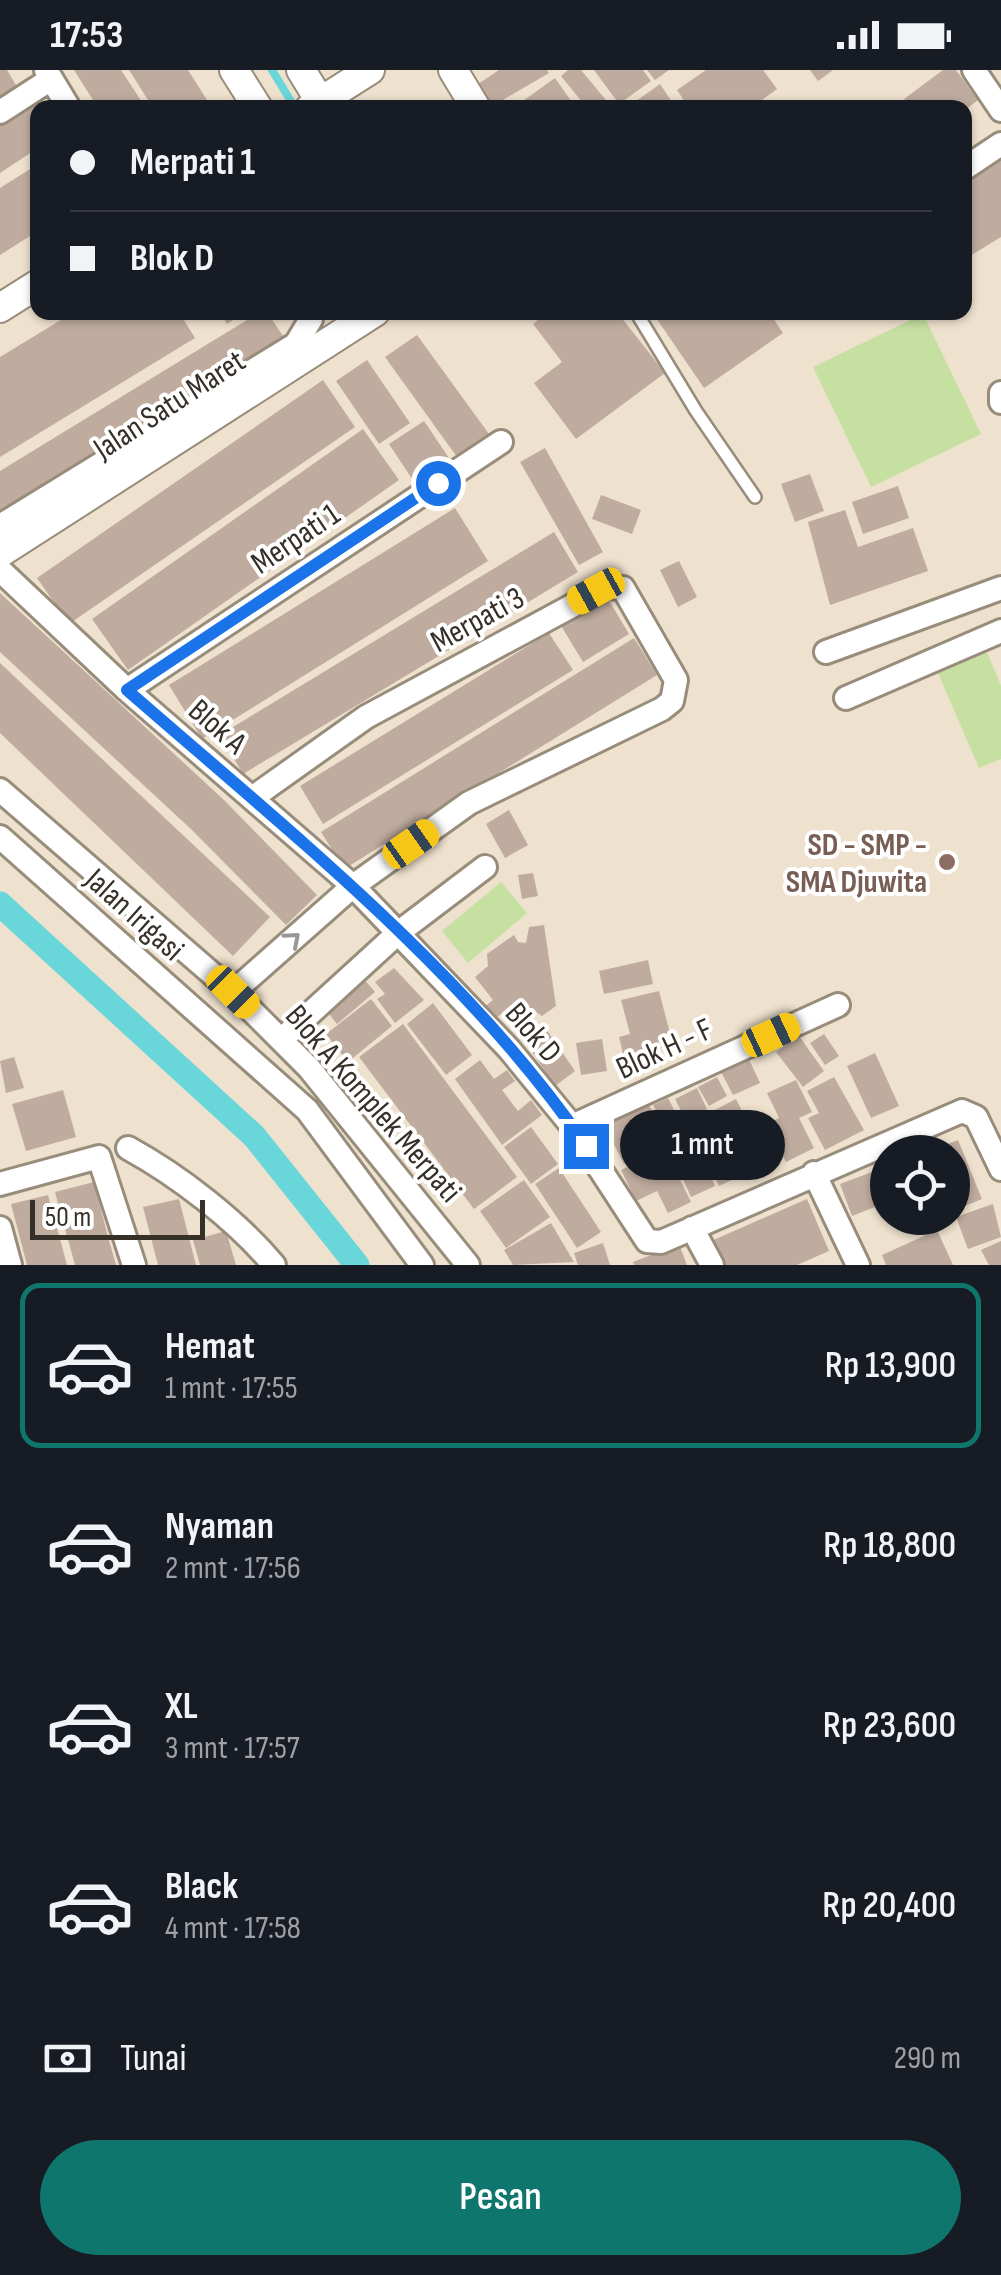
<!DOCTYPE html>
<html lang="id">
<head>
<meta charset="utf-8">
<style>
  :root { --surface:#171b24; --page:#242831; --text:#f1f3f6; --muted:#9ea1a6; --line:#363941; --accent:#0f766e }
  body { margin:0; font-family:"Sofia Sans Condensed",sans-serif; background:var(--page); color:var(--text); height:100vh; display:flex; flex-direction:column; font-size:38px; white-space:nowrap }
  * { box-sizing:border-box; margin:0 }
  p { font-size:32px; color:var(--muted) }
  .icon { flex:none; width:55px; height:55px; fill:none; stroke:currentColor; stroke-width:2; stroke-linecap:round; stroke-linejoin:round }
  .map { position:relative; height:1195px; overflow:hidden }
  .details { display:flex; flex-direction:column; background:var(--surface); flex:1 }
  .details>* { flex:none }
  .guide { position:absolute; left:30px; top:30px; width:942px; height:220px; border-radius:20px; box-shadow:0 2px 8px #0004; display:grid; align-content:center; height:220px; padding:0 40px; background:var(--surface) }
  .fabs { position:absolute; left:870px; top:1065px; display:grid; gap:20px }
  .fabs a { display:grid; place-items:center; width:100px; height:100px; border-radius:50%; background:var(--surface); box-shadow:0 2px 8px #0004; font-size:50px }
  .scale { position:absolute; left:30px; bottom:25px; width:175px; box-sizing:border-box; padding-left:10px; border:5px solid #353028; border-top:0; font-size:28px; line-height:35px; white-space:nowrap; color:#353028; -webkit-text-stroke:8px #fff; paint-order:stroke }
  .end { position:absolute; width:45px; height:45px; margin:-22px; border:12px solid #1a73e8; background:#fff; box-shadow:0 0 0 5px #fff }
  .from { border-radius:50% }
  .bubble { position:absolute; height:70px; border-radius:35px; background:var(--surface); box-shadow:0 2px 8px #0004; font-size:32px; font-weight:600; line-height:70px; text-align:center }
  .car { position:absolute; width:30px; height:60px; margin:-30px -15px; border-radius:12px; box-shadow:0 0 8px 2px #0007; background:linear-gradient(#f5c518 24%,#345 0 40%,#f5c518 0 76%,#345 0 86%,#f5c518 0) }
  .guide b { display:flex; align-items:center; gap:35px; height:95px; font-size:38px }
  .guide b+b { border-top:2px solid var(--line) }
  .guide i { width:25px; height:25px; background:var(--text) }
  ul { padding:18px 0 0; list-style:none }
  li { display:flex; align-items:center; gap:30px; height:165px; margin:0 20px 15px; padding:0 20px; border:5px solid transparent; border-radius:20px }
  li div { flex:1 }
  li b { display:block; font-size:38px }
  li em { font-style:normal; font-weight:600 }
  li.on { border-color:var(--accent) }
  li>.icon { width:90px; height:90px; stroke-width:1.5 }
  .pay { display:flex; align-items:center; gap:25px; height:110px; padding:0 40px; font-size:38px }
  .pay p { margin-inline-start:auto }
  .action { display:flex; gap:20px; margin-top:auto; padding:20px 40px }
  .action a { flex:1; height:115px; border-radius:60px; background:var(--accent); color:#fff; font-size:40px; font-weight:600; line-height:115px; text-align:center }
  .status { display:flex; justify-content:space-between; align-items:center; height:70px; padding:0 50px; background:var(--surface); direction:ltr }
  .status svg { height:28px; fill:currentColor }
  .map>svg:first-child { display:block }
</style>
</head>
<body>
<div class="status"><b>17:53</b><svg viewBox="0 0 49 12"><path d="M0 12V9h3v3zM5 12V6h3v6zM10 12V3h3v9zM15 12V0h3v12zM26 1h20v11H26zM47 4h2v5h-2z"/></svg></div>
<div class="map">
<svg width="1001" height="1195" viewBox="0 0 1001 1195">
  <rect width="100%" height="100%" fill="#eee1ce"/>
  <path fill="#c5e0a1" d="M923 244 981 364 871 417 813 297Z
    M987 582 1001 616V689L979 698 938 603Z
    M501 812 527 843 468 893 442 861Z"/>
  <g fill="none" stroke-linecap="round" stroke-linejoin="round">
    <path stroke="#69d6da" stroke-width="8" d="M272 0 295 38"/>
    <path stroke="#69d6da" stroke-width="25" d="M0 834 254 1066 357 1195"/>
  </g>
  <path fill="#c0ac9f" d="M0 0H7L17 17 0 27Z
    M74 0H121L146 38H98Z
    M129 0H188L212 38H153Z
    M499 0H547L549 3 489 38 475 16Z
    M568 0H581L610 35 587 38 561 6Z
    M594 0H643L651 11 619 34Z
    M647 0H669L655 10Z
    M706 0H763L777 19 751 38H689L677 20Z
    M810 0H833L818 11Z
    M943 0H956L978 30 965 40 911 38 904 29Z
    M555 8 576 38H513Z
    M660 14 676 38H635L632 34Z
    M32 31 38 40V78L0 103V52Z
    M1001 88V167L965 189V111Z
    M38 94V161L0 185V118Z
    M74 242H179L195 268 0 387V287Z
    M220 242H245L227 254Z
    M260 242H267L283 266 232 303 0 444V401Z
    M548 242H617L665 303 576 369 534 313 562 292 533 254Z
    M652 242H769L783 263 704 318Z
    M417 265 489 364 457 387 385 287Z
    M367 290 410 353 379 374 336 311Z
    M323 310 355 357 69 554 37 508Z
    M424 351 451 391 416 415 389 374Z
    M363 359 399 410 128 600 92 549Z
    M545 378 603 482 579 495 520 392Z
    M810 404 824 441 795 452 781 414Z
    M898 416 909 448 863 464 852 432Z
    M601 425 641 440 632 464 592 449Z
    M455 438 488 491 202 669 169 615Z
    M845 440 858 477 913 458 928 501 830 535 808 452Z
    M554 462 578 502 243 704 220 665Z
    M679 491 697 527 678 537 660 500Z
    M0 523 224 730 317 825 286 855 193 761 0 582Z
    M607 527 629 564 583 592 560 554Z
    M549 563 573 600 323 754 300 716Z
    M634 568 657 605 344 799 321 762Z
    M0 593 270 847 233 886 0 663Z
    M509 740 528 775 505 788 486 754Z
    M533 803 538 826 522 829 518 805Z
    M544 855 556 936 542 946 533 940 503 943 491 951 482 939 493 930 475 907 488 896 487 884 514 865 518 872 526 873 529 857Z
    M648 890 653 914 604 924 599 901Z
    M394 898 424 930 395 953 377 929 385 924 375 912Z
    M359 903 375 922 337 954 321 934Z
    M659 921 673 975 652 981 654 989 626 996 619 967 630 964 621 930Z
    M371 929 392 956 348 992 326 964Z
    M433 933 472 985 446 1005 407 954Z
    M542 953 575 1001 555 1016 522 967Z
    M403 954 517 1107 474 1139 359 987Z
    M824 964 839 986 825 995 810 973Z
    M799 966 824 1001 803 1017 776 982Z
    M602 969 607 1001 581 1005 576 973Z
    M875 983 899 1036 871 1048 847 996Z
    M747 985 760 1013 733 1025 719 998Z
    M14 987 24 1018 6 1023 0 991Z
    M480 990 494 1009 507 1000 515 1011 502 1020 518 1041 531 1030 542 1045 502 1075 455 1009Z
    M717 1007 727 1026 709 1036 698 1017Z
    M834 1007 864 1060 825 1080 808 1048 819 1043 807 1021Z
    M796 1010 812 1042 799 1048 814 1078 786 1092 767 1054 779 1048 767 1023Z
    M697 1018 707 1039 686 1050 675 1029Z
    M63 1020 76 1067 26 1081 12 1034Z
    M668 1028 680 1051 666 1058 653 1035Z
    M736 1029 745 1047 717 1062 707 1044Z
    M648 1033 668 1072 624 1094 604 1055Z
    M759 1046 780 1089 754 1102 733 1058Z
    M688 1054 697 1073 677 1082 668 1063Z
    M531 1057 558 1094 531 1114 504 1077Z
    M734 1070 749 1102 719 1116 704 1083Z
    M958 1070 982 1129 955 1140 952 1082H927Z
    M654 1084 659 1095 670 1089 691 1132 668 1143 657 1121 636 1131 621 1100Z
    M701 1085 715 1116 691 1127 677 1096Z
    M888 1096V1132L852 1146 840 1114Z
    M559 1098 601 1162 577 1178 535 1114Z
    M524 1110 550 1147 506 1178 480 1141Z
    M94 1112 108 1167 116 1195H75L55 1122Z
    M48 1125 67 1195H27L11 1134Z
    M179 1129 196 1195H158L143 1137Z
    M807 1129 829 1181 797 1195H719L709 1172Z
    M993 1134 1001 1167 968 1179 956 1147Z
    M923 1148H950L952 1152 929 1161Z
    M551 1153 574 1192 513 1195 504 1180Z
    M937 1160 953 1195H886L882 1185Z
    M226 1161 236 1195H200L193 1170Z
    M1001 1171V1195H989L981 1180Z
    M603 1173 610 1195H578L574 1183Z
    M679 1174 687 1195H634L633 1192Z"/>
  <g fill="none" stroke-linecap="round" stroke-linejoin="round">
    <defs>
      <path id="service" d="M636 242 696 341 755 427"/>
      <path id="minor" d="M46 0 69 38
        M974 0 1001 40
        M0 42 51 9
        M965 98 1001 74
        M1001 323V332
        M0 456 296 274 311 249 307 242
        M0 500 127 620 353 816 509 979 572 1056 647 1171 661 1172 962 1041 976 1047 1001 1099
        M826 582 1001 518
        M127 620 501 372
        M846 628 1001 561
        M0 720 233 922 309 998 468 1195
        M0 767 307 1040 422 1195
        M233 922 353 816 469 733 662 639 672 631 676 610 623 518 607 517 366 647 252 728
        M281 970 398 863 485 797
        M572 1056 838 935
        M128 1078C179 1106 236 1150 274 1195
        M814 1103 858 1195
        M0 1114 99 1087 134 1195
        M0 1158 10 1195
        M692 1158 712 1195"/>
      <path id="tertiary" d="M234 0 258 38
        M301 0 320 31
        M453 0 476 38
        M310 38 370 0
        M0 238 38 214
        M0 483 375 242"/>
    </defs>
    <use href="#service" stroke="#988c7b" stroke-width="16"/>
    <use href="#minor" stroke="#988c7b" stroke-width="28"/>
    <use href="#tertiary" stroke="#988c7b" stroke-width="32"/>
    <use href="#service" stroke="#fff" stroke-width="11"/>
    <use href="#minor" stroke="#fff" stroke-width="22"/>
    <use href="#tertiary" stroke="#fff" stroke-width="28"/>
  </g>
  <defs><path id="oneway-chevron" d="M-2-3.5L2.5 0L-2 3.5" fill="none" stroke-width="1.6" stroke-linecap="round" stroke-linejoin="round" transform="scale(2.5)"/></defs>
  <use stroke="#9a9894" href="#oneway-chevron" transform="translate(293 869) rotate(-41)"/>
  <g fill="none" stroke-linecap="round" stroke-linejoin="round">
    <path stroke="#1a73e8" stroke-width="12" d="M438 413 127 620C286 759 466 901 586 1076"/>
  </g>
  <circle fill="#8d6e63" stroke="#fff" stroke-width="4" cx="947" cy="792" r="10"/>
  <g text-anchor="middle" stroke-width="8" stroke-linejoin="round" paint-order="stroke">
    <g font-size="32" fill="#353028" stroke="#fff">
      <text transform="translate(169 334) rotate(-33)" y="11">Jalan Satu Maret</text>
      <text transform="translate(295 468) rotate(-34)" y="11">Merpati 1</text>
      <text transform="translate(477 549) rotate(-29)" y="11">Merpati 3</text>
      <text transform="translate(218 656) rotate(41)" y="11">Blok A</text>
      <text transform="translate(135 844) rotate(42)" y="11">Jalan Irigasi</text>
      <text transform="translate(534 962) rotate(49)" y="11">Blok D</text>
      <text transform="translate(664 978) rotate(-25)" y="11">Blok H - F</text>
      <text transform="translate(374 1033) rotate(49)" y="11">Blok A Komplek Merpati</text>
    </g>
    <g font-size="32" font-weight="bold" fill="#785e54" stroke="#fff" text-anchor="end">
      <text x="927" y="785">SD - SMP -<tspan x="927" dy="37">SMA Djuwita</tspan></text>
    </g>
  </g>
</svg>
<div class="fabs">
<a><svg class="icon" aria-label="locate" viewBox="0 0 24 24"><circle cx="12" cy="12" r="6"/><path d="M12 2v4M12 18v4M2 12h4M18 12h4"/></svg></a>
</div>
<div class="scale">50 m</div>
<i class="end from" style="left:438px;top:413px"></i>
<i class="end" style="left:586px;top:1076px"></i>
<div class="bubble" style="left:620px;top:1040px;width:165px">1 mnt</div>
<i class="car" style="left:596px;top:521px;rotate:241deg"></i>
<i class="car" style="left:411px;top:774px;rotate:55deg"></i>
<i class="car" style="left:233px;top:922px;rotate:135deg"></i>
<i class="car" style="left:771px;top:965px;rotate:65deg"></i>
<div class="guide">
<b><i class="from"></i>Merpati 1</b>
<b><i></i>Blok D</b>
</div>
</div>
<section class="details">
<ul>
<li class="on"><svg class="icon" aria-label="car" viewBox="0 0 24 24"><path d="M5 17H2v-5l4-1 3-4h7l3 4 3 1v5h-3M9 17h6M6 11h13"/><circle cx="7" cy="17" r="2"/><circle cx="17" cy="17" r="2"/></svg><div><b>Hemat</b><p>1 mnt · 17:55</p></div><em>Rp 13,900</em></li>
<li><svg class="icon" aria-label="car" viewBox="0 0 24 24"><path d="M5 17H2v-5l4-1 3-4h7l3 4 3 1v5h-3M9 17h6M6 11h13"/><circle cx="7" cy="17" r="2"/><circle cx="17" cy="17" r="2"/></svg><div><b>Nyaman</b><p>2 mnt · 17:56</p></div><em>Rp 18,800</em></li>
<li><svg class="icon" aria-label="car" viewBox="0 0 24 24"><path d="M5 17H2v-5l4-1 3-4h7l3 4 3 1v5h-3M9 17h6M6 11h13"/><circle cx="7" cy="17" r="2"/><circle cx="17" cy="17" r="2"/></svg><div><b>XL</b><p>3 mnt · 17:57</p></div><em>Rp 23,600</em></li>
<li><svg class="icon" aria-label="car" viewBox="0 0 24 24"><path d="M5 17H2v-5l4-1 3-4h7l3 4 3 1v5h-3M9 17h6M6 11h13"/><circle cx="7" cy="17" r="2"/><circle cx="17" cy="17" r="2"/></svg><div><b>Black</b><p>4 mnt · 17:58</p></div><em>Rp 20,400</em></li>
</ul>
<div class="pay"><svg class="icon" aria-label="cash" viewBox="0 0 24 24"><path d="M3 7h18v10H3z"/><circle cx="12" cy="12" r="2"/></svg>Tunai<p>290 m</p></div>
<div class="action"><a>Pesan</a></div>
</section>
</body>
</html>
